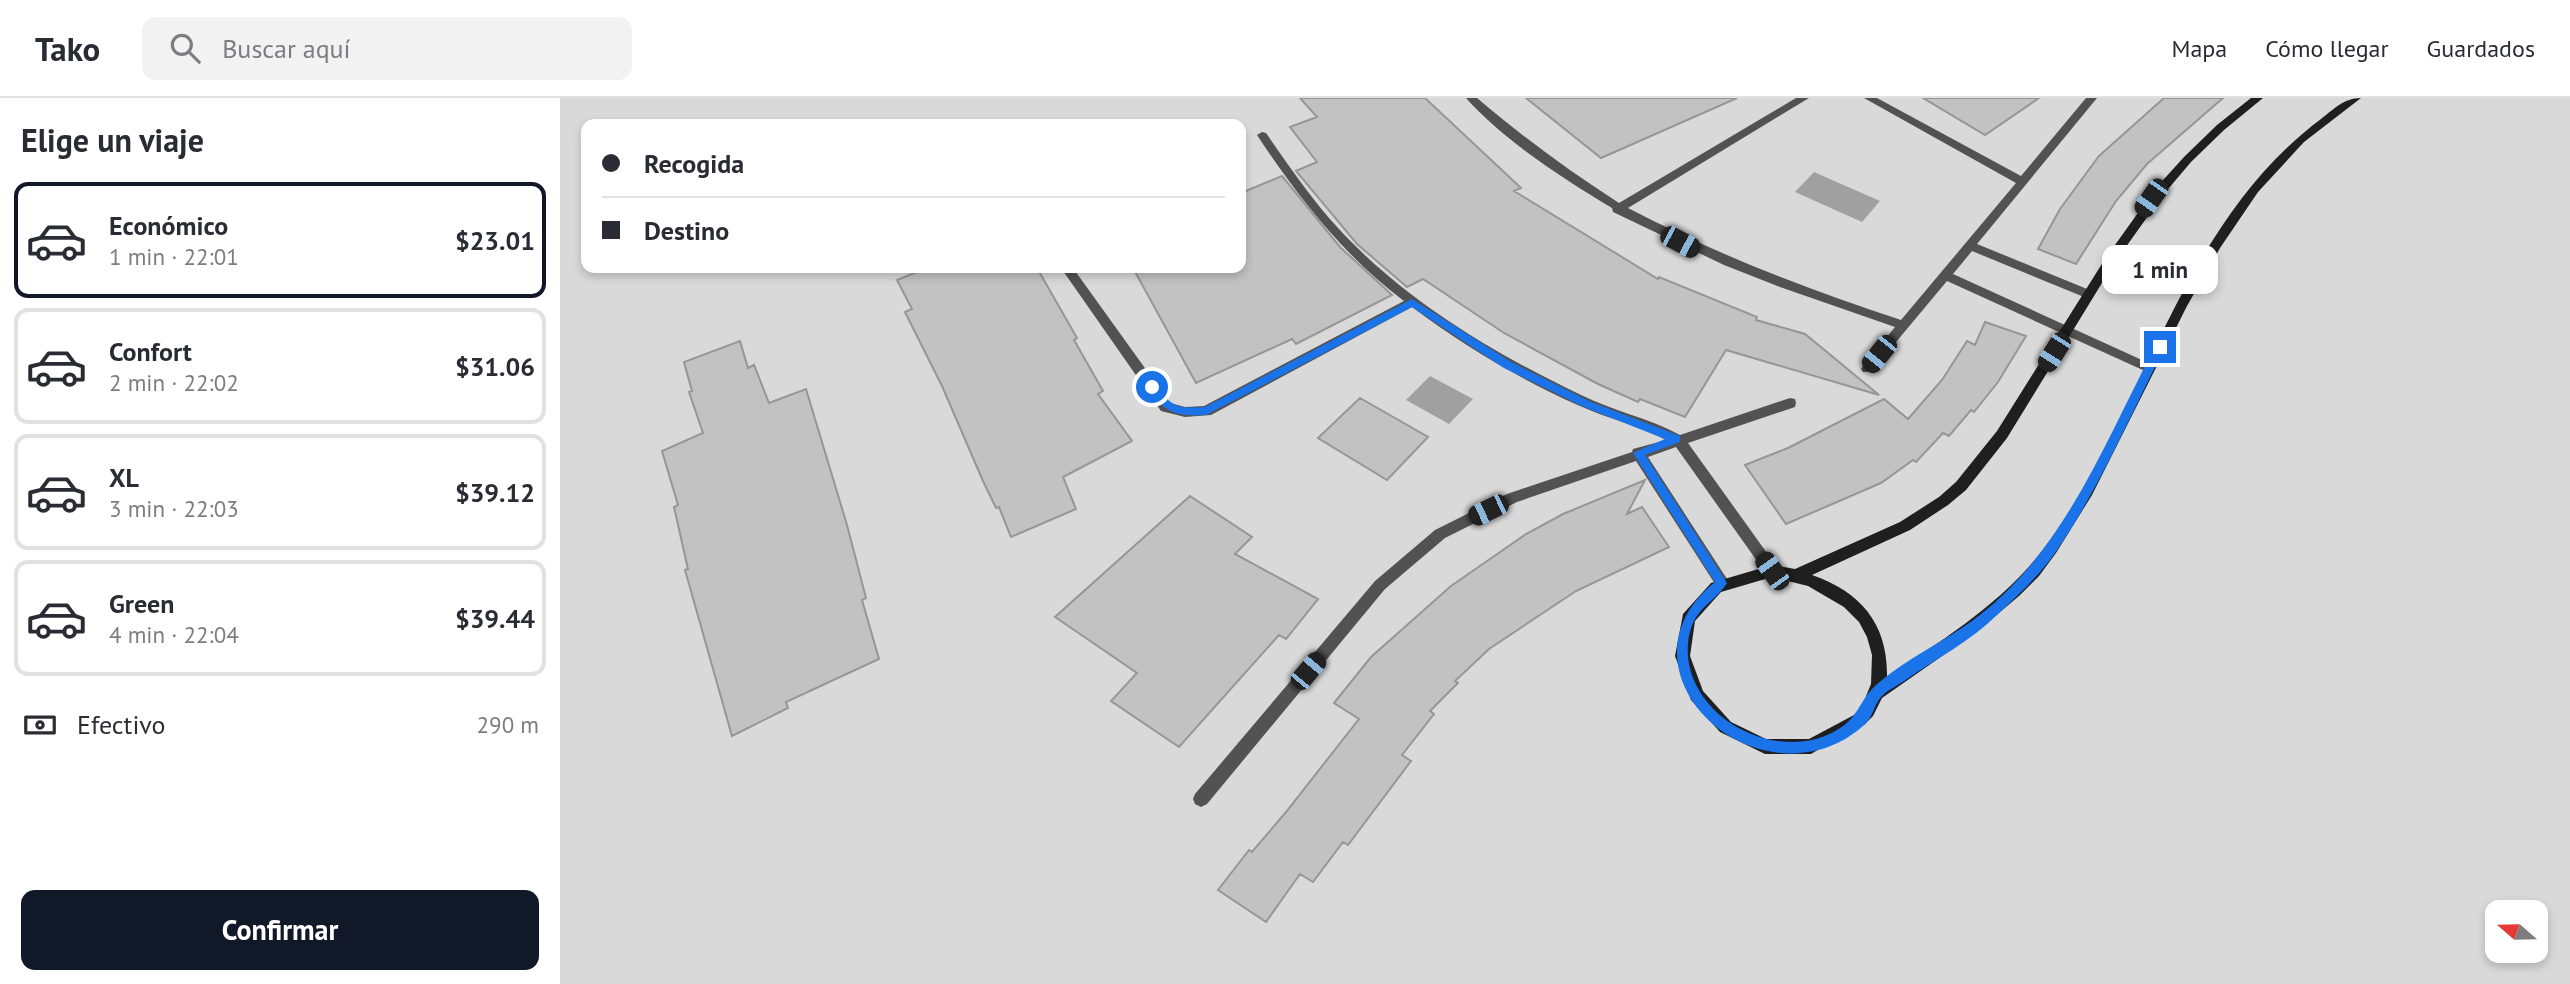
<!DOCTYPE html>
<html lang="es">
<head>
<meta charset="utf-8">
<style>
  :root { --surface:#fff; --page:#f2f2f3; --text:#2b2b33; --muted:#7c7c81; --line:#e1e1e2; --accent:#111827 }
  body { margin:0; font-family:"PT Sans",sans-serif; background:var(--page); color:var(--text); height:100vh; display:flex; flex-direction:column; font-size:26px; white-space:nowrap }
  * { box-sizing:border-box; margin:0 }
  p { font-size:23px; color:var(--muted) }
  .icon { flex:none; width:38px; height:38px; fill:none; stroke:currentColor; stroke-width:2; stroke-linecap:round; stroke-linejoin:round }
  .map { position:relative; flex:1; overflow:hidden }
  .details { display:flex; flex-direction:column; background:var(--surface); width:560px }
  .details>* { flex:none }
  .banner { position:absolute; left:21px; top:21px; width:665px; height:154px; border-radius:14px; box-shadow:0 4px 10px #0003; display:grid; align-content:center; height:154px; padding:0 21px; background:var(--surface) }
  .needle { width:46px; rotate:290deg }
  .controls { position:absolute; left:1925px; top:802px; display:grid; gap:14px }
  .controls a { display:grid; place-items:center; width:63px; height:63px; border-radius:14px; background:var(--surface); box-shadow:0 4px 10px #0003; font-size:35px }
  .end { position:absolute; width:32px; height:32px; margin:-16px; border:9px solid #1a73e8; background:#fff; box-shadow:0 0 0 4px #fff }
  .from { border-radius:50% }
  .bubble { position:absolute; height:49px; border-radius:14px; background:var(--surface); box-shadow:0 4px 10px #0003; font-size:23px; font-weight:700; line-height:49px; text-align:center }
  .car { position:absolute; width:21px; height:42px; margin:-21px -10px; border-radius:9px; box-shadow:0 0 5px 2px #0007; background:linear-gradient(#222 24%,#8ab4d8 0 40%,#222 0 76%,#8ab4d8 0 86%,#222 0) }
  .banner b { display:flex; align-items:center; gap:24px; height:66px; font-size:26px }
  .banner b+b { border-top:2px solid var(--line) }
  .banner i { width:18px; height:18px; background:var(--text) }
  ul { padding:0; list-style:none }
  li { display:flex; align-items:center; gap:21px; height:116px; margin:0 14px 10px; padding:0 7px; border:4px solid var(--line); border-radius:14px }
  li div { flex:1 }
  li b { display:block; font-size:26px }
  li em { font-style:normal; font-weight:700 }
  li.active { border-color:var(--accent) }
  li>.icon { width:63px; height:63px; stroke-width:1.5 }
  h2 { padding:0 21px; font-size:32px; line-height:84px }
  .pay { display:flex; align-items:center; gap:18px; height:77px; padding:0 21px; font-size:26px }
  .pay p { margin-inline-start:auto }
  .action { display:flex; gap:14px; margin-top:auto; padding:14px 21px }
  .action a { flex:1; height:80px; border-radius:14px; background:var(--accent); color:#fff; font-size:28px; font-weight:700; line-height:80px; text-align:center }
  header { display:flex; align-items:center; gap:42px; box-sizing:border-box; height:98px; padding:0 35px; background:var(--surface); border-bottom:2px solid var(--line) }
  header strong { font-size:33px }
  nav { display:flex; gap:38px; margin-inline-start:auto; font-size:24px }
  .search { width:490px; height:63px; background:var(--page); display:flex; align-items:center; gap:18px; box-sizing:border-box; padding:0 24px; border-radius:14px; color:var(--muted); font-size:26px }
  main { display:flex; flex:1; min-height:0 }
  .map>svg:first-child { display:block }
</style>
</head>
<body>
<header>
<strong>Tako</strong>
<div class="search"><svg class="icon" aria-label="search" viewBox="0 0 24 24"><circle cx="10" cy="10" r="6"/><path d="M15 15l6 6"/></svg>Buscar aquí</div>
<nav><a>Mapa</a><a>Cómo llegar</a><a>Guardados</a></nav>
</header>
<main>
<section class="details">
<h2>Elige un viaje</h2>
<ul>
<li class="active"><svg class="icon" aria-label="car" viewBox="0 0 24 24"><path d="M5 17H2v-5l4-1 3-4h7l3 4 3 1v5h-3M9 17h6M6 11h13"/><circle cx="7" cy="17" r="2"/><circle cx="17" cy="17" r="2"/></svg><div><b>Económico</b><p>1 min · 22:01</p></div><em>$23.01</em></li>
<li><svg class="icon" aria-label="car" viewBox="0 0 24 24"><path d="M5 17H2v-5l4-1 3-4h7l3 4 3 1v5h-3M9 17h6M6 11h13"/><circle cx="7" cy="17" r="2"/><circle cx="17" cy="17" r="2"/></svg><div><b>Confort</b><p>2 min · 22:02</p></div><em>$31.06</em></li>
<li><svg class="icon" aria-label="car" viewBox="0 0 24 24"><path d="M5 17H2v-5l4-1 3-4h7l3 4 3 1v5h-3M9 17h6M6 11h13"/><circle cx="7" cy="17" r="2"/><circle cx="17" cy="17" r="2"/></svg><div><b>XL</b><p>3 min · 22:03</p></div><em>$39.12</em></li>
<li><svg class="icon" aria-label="car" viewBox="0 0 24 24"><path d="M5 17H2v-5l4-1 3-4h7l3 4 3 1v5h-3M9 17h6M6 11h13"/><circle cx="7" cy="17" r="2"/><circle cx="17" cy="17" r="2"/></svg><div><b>Green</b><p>4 min · 22:04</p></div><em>$39.44</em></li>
</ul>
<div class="pay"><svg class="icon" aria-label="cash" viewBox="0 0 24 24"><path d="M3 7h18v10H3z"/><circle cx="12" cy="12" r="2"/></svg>Efectivo<p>290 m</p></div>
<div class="action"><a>Confirmar</a></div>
</section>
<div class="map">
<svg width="2010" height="886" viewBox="0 0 2010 886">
  <rect width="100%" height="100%" fill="#fff"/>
  <path fill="#d9d9d9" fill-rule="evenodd" d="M0 0H2010V886H0ZM26 26H681V170H26ZM1937 814H1976V852H1937Z"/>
  <path fill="#a0a0a0" d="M1254 74 1320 103 1302 124 1235 94Z
    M870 278 913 301 889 326 846 302Z"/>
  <path fill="#c2c2c2" stroke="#969696" stroke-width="2" d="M740 0H865L961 90 954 93 1098 181 1099 179 1197 219 1196 222 1245 236 1319 297 1166 252 1125 319 1080 301 1078 304 1038 286 944 235 863 181 847 189 797 146 736 73 757 64 730 29 757 19Z
    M966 0H1177L1041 60Z
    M1363 0H1479L1425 37Z
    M1604 0H1663L1587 66 1556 103 1516 166 1478 151 1500 111 1539 58Z
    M722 78 780 149 832 197 736 246 732 241 636 285 573 170H681V95Z
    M367 170H477L517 240 514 242 543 293 538 296 572 343 503 379 516 411 451 439 439 409 436 410 423 383 382 288 345 214 352 211 337 182Z
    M1425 224 1466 238 1438 284 1414 314 1411 312 1389 338 1383 335 1356 364 1353 362 1321 385 1226 426 1185 367 1228 350 1324 301 1348 321 1382 282 1407 243 1415 247Z
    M180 243 188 270 194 267 209 305 246 291 287 427 306 500 302 502 319 561 226 604 228 610 172 638 125 472 128 471 114 409 118 407 102 353 143 335 129 294 132 293 124 264Z
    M800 300 868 339 827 382 758 340Z
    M1085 382 1067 416 1082 409 1109 449 1016 493 929 551 895 583 898 585 870 613 874 616 842 657 851 663 788 747 783 744 753 784 740 776 706 824 658 792 689 752 692 754 726 714 799 621 774 605 811 559 891 488 966 436 1003 416Z
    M630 398 692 439 675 456 758 501 726 541 719 537 619 649 551 603 577 575 495 519Z"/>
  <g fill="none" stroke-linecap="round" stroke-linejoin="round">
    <path fill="#525252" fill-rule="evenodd" d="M906 0H917C963 39 1009 73 1059 105L1236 0H1249L1068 110C1156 156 1246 191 1341 222L1456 85 1304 0H1317L1461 78 1526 0H1537L1417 146 1532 193 1534 196 1532 199H1524L1412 153 1393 176 1593 267 1595 270 1593 273H1585L1387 183 1311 274H1303L1301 271 1303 268 1335 229 1220 189 1164 167 1053 114 1052 110C1004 81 943 42 906 0Z
      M702 34 706 35C726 64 746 93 769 120 837 198 929 253 1021 297 1053 313 1089 320 1120 337L1230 300 1235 301 1236 305 1235 309 1128 345 1217 469 1219 473 1217 477 1212 479 1207 477 1116 349 1088 359 1167 481 1169 485 1167 489 1162 491 1157 489 1076 363 957 404 885 440 825 491 647 706 641 709 635 706 633 701 635 696 815 483 875 432 947 396 1072 354 1073 351 1106 342C1079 327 1048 321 1020 308 961 282 904 248 852 209L651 317 625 319 601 313 501 170H513L610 305 625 309 644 308 844 203C784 158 738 99 697 37Z"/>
    <path fill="#1f1f1f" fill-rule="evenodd" d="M1691 0H1703L1664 32 1631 64 1603 97 1553 167 1447 340 1406 392 1388 407 1350 432 1252 477C1301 494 1328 526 1327 579 1384 541 1443 505 1485 449 1586 312 1619 127 1761 21 1774 11 1784 0 1801 0L1744 44 1698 94 1660 150 1627 208 1532 397 1496 455 1479 478 1459 498 1415 535 1322 600 1313 618 1304 627 1256 653 1251 656H1205L1160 634 1131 602 1115 558 1123 516 1151 485 1212 467 1235 471 1340 424 1379 399 1396 384 1437 333 1545 161 1595 91 1624 59 1657 27ZM1212 479 1248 488 1284 509 1299 524 1307 539 1312 557 1311 586 1302 608 1294 617 1249 641H1206L1171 624 1143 593 1130 558 1135 523 1161 494Z"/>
  </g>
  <path fill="#1a73e8" d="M852 201 951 264 1031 304 1120 338V344L1085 357 1167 485C1153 507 1132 509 1128 545 1122 619 1220 670 1280 630 1298 619 1300 603 1313 590 1346 559 1392 541 1426 512 1509 443 1547 339 1596 247L1605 249C1570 318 1539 391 1495 455 1480 477 1457 498 1437 517 1412 542 1376 561 1347 581 1339 587 1327 592 1321 599 1315 606 1313 616 1308 623 1296 636 1276 648 1258 652 1159 677 1061 559 1155 484L1073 355 1105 341 1024 309 944 270 852 209 646 317C617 319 602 314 587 289L595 286C612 309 616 311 645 309Z"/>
</svg>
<div class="controls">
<a><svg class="needle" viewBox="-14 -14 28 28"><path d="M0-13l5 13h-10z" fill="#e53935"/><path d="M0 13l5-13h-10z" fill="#7c7c81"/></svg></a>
</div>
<i class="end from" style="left:592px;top:289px"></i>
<i class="end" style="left:1600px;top:249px"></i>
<div class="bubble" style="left:1542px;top:147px;width:116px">1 min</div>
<i class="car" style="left:1591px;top:100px;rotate:215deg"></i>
<i class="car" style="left:1120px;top:144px;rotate:118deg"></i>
<i class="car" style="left:1494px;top:254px;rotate:212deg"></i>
<i class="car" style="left:1319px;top:256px;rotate:219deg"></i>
<i class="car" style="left:928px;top:412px;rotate:244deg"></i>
<i class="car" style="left:1212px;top:473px;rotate:324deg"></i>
<i class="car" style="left:748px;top:573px;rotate:40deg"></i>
<div class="banner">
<b><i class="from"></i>Recogida</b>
<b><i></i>Destino</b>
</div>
</div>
</main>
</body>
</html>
